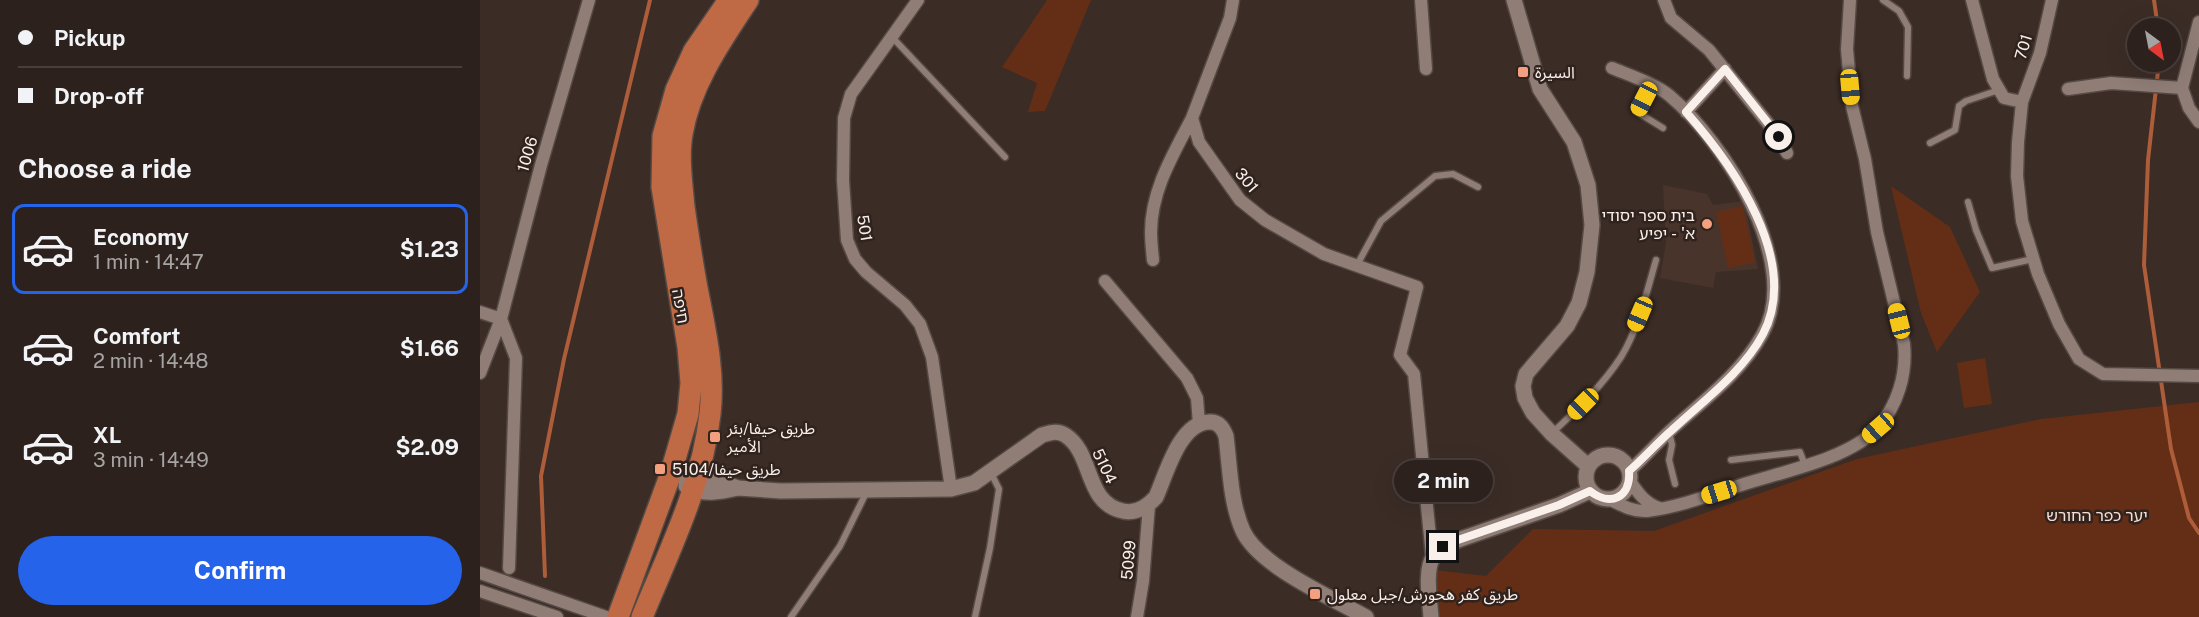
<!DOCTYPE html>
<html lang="en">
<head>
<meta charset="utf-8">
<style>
  :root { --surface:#2c211c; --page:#342925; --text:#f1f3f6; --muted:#a6a3a3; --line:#483e3b; --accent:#2563eb }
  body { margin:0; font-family:"Public Sans","Noto Sans Arabic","Noto Sans Hebrew",sans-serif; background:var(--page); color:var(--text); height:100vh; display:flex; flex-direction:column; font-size:22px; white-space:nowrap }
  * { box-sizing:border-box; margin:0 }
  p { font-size:20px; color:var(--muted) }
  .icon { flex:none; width:33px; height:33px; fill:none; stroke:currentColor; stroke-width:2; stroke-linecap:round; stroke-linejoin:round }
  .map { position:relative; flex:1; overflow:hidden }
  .sheet { display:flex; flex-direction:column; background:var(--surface); width:480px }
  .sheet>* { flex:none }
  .banner { display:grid; align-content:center; height:132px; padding:0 18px; background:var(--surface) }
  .needle { width:39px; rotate:148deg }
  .controls { position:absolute; left:1647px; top:18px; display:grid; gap:12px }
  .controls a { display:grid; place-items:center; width:54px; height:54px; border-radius:50%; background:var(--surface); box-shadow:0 6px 24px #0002,0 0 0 2px var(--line); font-size:30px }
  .end { position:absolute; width:27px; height:27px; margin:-14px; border:8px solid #f9efeb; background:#111; box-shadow:0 0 0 3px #111 }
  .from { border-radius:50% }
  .bubble { position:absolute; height:42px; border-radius:21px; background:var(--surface); box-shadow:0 6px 24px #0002,0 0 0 2px var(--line); font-size:20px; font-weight:700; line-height:42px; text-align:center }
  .car { position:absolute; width:18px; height:36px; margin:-18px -9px; border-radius:8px; box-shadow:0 0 4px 2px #0007; background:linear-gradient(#f5c518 24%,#345 0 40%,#f5c518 0 76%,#345 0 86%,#f5c518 0) }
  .banner b { display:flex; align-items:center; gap:21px; height:57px; font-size:22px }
  .banner b+b { border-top:2px solid var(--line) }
  .banner i { width:15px; height:15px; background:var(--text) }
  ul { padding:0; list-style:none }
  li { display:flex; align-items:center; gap:18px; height:90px; margin:0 12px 9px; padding:0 6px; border:3px solid transparent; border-radius:12px }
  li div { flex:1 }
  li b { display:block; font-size:22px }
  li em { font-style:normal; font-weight:700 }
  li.selected { border-color:var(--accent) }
  li>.icon { width:54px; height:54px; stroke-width:1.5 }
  h2 { padding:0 18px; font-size:27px; line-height:72px }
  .cta { display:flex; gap:12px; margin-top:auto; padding:12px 18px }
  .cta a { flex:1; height:69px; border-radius:36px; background:var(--accent); color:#fff; font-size:24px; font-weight:700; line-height:69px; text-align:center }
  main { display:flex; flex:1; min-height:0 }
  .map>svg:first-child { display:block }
</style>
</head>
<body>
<main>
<section class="sheet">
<div class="banner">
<b><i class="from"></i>Pickup</b>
<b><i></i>Drop-off</b>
</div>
<h2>Choose a ride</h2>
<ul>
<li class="selected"><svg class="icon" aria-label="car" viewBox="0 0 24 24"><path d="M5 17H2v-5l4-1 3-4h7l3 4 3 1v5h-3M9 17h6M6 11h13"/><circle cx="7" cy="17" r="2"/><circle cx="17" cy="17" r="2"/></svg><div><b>Economy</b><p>1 min · 14:47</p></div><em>$1.23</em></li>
<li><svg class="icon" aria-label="car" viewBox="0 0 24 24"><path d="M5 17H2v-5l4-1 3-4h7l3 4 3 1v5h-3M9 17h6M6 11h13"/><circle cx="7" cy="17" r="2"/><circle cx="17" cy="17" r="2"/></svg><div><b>Comfort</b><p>2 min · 14:48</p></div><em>$1.66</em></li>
<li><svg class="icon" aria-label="car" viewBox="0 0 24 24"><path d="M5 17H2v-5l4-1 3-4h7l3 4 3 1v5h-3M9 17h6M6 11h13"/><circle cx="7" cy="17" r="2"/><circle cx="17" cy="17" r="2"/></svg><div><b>XL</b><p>3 min · 14:49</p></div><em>$2.09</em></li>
</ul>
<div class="cta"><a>Confirm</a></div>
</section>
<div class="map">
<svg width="1719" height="617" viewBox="0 0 1719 617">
  <rect width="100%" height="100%" fill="#3b2c26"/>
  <path fill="#49342b" d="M1183 185 1227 194 1233 205 1264 201 1278 269 1236 272 1233 288 1180 278 1186 243Z"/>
  <path fill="#642e16" d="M567 0H611L565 111 548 112 557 83 522 67Z
    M1411 186 1470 227 1500 292 1457 352 1441 313Z
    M1263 206 1275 262 1248 268 1236 212Z
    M1505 358 1512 404 1484 408 1477 363Z
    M1719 402V617H958L954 570 1006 576 1053 529 1174 531 1377 459 1561 419Z"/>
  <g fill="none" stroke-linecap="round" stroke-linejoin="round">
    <path stroke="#ae5d3a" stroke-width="4" d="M1674 0 1678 28
      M1679 62 1668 160 1664 265 1691 449 1709 518 1719 533
      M65 576 61 476 84 359 170 0"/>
    <defs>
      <path id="service" d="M1403 0 1419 11 1428 27 1427 76
        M412 37 525 157
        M1170 86 1157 112 1183 128
        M1450 143 1475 130 1479 106 1486 101 1519 90
        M1488 202 1496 230 1512 268 1553 259
        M877 265 901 221 955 176 973 174 998 187
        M1189 432 1192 445 1189 460 1195 484
        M1072 433C1097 410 1122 386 1141 357 1158 330 1167 291 1176 260
        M1251 460 1320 452 1325 465
        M311 617 360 546 387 491
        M495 617 510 548 519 489 511 473"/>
      <path id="minor" d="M438 0 371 94 364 118 363 180 367 240 375 259 386 272 425 305 440 324 452 357 471 489
        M753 0 750 18 712 118 719 142 760 200 785 220 844 254 937 287 920 355 934 374 952 557
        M941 0 946 69
        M1184 0 1191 18 1229 50 1299 137 1307 153
        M1492 0 1513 79 1524 98 1542 102
        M1572 0 1560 53 1542 102 1538 142 1537 176 1542 221 1558 274 1579 324 1599 359 1623 374 1719 376
        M1132 68C1149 75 1176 84 1190 96 1244 142 1323 263 1282 335 1261 373 1223 401 1191 430 1177 443 1164 458 1149 471
        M1702 88 1719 22
        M1588 89 1631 83 1702 88 1709 108 1719 122
        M1206 112 1245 69
        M673 260C672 250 671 241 671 232 671 190 694 153 712 118
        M625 281 707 378 717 398 719 424
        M0 312 21 319
        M21 319 36 358 29 568
        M0 373 21 319 61 165 109 0
        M1150 481C1158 493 1165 503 1179 508
        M1129 499C1141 505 1153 512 1167 511 1200 507 1233 494 1264 484 1302 472 1371 458 1397 428 1418 406 1427 373 1424 344L1397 232 1385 159 1372 106 1367 49 1370 0
        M0 573 126 617
        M0 591 77 617
        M657 617 663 581 669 505"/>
      <path id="tertiary" d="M1034 0 1060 89 1094 142 1108 185 1112 225 1107 272 1099 303 1087 326 1046 374 1043 386 1045 398 1053 413 1072 434 1108 466
        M1106 477a22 22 0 1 1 44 0a22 22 0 1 1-44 0Z
        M190 476 218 475 258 488 301 491 471 489 494 483 562 435C570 433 577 430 585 435 614 453 604 503 643 511 656 514 668 506 676 497 686 475 699 423 729 422 738 421 743 428 746 436 750 467 750 502 763 531 779 566 852 598 886 617
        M206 486C222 496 241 492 258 488
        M951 617C950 601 944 569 954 556 960 548 969 544 978 540L1079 505 1110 491"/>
      <path id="trunk" d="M138 617 190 476 208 414 211 383 208 347 182 187 183 136 196 90 214 51 249 0
        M162 617C189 551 222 486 230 414 235 372 225 329 217 288 212 261 208 234 204 207 202 185 198 156 202 134 210 85 241 41 268 0"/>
    </defs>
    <use href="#service" stroke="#554944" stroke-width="9"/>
    <use href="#minor" stroke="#554944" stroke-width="15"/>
    <use href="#tertiary" stroke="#554944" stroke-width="18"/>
    <use href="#trunk" stroke="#554944" stroke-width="24"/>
    <use href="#service" stroke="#8f7d76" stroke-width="6"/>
    <use href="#minor" stroke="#8f7d76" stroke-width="12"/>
    <use href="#tertiary" stroke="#8f7d76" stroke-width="15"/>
    <use href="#trunk" stroke="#c06a45" stroke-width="21"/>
  </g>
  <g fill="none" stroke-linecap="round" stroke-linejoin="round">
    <path stroke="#f9efeb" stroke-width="8" d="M963 547 978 540 1079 505 1110 491C1130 507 1151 498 1149 471 1164 458 1177 443 1192 430 1223 401 1263 372 1283 334 1321 261 1253 165 1206 112L1245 69 1299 137"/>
  </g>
  <g fill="#f2a07f" stroke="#30221c" stroke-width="2">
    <rect x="1037" y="66" width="12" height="12" rx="3"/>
    <circle cx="1227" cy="224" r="6"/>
    <rect x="229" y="431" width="12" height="12" rx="3"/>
    <rect x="174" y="463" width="12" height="12" rx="3"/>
    <rect x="829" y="588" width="12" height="12" rx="3"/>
  </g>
  <g text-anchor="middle" stroke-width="5" stroke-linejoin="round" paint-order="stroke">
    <g font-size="16" fill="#f9efeb" stroke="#30221c">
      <text transform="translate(1543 47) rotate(-74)" y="6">701</text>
      <text transform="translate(47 154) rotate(-74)" y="6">1006</text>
      <text transform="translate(767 180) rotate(50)" y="6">301</text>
      <text transform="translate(385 228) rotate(81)" y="6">501</text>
      <text transform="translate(201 306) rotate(80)" y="6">חיפה</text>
      <text transform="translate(625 466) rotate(65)" y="6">5104</text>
      <text transform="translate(648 560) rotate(-85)" y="6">5099</text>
    </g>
    <g font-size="16" fill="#f9efeb" stroke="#30221c" text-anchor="start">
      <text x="1055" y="78">السيرة</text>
      <text x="1215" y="221" text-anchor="end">בית ספר יסודי<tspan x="1215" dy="18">א' - יפיע</tspan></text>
      <text x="247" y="434">طريق حيفا/بئر<tspan x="247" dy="18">الأمير</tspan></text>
      <text x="192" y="475">طريق حيفا/5104</text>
      <text x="847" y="600">طريق كفر هحورش/جبل معلول</text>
    </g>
    <g font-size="16" fill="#f5ddd3" stroke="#30221c">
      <text x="1617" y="521">יער כפר החורש</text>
    </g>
  </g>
</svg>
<div class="controls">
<a><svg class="needle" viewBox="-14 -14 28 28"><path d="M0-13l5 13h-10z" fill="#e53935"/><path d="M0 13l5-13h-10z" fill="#a6a3a3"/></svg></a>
</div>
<i class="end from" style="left:1299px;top:137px"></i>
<i class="end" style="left:963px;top:547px"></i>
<div class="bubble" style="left:914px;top:460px;width:99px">2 min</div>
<i class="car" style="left:1370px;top:87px;rotate:175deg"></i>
<i class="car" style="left:1164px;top:99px;rotate:207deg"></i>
<i class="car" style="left:1160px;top:314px;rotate:203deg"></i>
<i class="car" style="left:1419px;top:321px;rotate:346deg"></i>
<i class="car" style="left:1103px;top:404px;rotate:225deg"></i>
<i class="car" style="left:1398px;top:428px;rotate:229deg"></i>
<i class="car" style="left:1239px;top:492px;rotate:253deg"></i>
</div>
</main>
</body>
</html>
